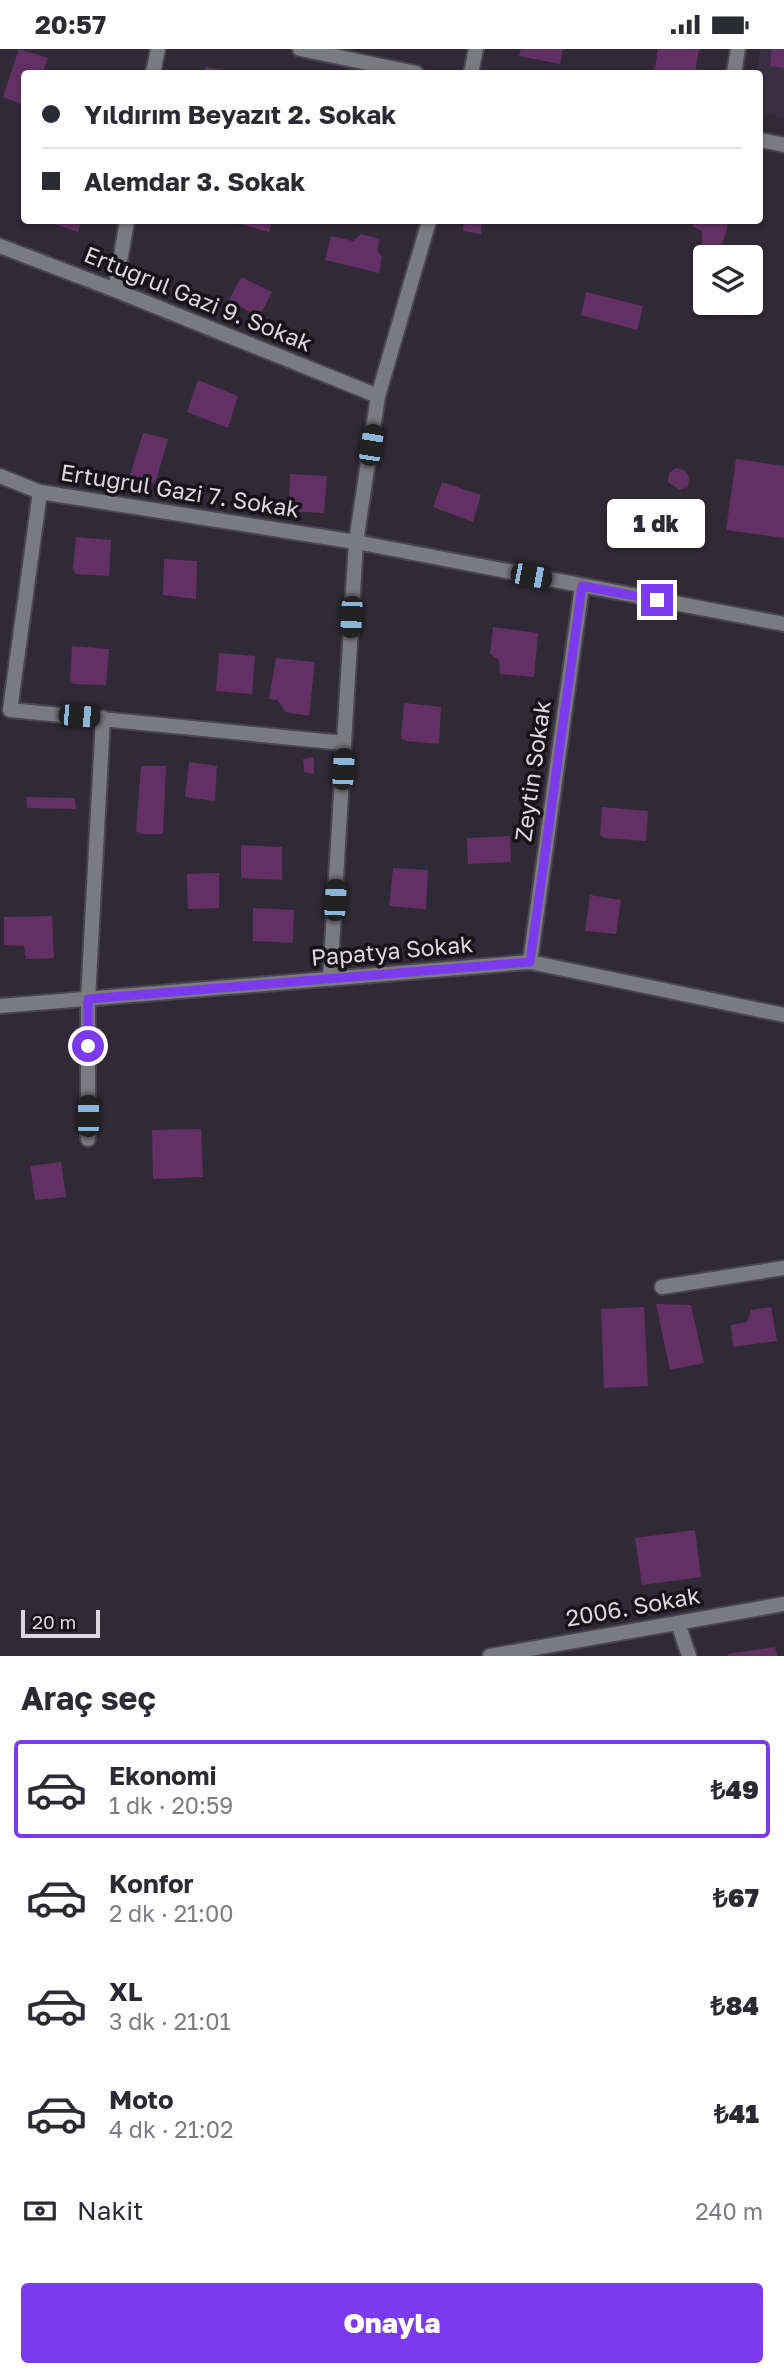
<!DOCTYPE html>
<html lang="tr">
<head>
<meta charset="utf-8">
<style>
  :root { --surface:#fff; --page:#f2f2f3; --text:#2b2b33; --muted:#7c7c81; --line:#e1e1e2; --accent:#7c3aed }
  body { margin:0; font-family:"Golos Text",sans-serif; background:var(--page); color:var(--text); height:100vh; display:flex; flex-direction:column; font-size:26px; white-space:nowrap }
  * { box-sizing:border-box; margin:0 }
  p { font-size:23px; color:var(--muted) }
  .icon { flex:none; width:38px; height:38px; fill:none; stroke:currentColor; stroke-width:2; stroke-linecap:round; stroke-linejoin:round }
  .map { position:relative; height:1607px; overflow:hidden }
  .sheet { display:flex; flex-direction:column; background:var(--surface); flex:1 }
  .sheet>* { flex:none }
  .hud { position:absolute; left:21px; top:21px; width:742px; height:154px; border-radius:7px; box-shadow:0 2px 5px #0004; display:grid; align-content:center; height:154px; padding:0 21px; background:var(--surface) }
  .tools { position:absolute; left:693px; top:196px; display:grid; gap:14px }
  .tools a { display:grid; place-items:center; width:70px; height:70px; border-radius:7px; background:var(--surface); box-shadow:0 2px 5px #0004; font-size:35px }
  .scale { position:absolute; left:21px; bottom:18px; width:79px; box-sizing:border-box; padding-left:7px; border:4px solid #dad7de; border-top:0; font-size:19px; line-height:24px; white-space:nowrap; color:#dad7de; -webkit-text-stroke:5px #161419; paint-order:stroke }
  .end { position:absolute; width:32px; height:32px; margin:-16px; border:9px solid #7c3aed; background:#fff; box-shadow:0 0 0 4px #fff }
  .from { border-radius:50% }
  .bubble { position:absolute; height:49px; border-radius:7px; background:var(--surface); box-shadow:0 2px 5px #0004; font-size:23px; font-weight:800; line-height:49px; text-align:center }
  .car { position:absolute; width:21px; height:42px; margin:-21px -10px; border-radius:9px; box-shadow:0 0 5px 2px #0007; background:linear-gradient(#222 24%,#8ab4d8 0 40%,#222 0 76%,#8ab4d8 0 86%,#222 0) }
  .hud b { display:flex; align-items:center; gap:24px; height:66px; font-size:26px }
  .hud b+b { border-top:2px solid var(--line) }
  .hud i { width:18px; height:18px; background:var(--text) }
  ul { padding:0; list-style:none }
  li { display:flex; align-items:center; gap:21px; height:98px; margin:0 14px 10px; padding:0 7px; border:4px solid transparent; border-radius:7px }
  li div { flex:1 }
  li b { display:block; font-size:26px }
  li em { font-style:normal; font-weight:800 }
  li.active { border-color:var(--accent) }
  li>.icon { width:63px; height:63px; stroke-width:1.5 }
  h2 { padding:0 21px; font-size:32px; line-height:84px }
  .pay { display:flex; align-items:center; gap:18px; height:77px; padding:0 21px; font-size:26px }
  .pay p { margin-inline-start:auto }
  .action { display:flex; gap:14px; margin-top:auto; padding:14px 21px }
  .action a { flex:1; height:80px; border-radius:7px; background:var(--accent); color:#fff; font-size:28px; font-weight:800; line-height:80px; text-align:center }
  .status { display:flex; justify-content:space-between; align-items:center; height:49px; padding:0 35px; background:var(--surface); direction:ltr }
  .status svg { height:19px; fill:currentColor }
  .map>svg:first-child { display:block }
</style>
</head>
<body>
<div class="status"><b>20:57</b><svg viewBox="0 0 49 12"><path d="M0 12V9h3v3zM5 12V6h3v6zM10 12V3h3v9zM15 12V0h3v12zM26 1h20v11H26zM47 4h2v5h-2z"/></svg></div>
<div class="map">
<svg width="784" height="1607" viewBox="0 0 784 1607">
  <rect width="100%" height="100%" fill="#2f2a35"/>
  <path fill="#382f40" d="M761 0H784V69L760 63V24H756Z"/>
  <path fill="#623064" d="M19 0 48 9 42 24H24V56L3 48Z
    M521 0H563L560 15 519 7Z
    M658 0H699L695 24H654Z
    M772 0H784V19L770 17Z
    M205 18 238 23V24H204Z
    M46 172H81L78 183Z
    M229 172H272L269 183Z
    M464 172H482L481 185 463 182Z
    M694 172H729L721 200 702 196V182L692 177Z
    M361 185 380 190 377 201 382 208 379 224 325 211 331 187 353 192Z
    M241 228 272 243 259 268 229 251Z
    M586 243 643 257 637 281 581 266Z
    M198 331 238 347 228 379 187 363Z
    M143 384 168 390 155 435 130 426Z
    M736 410 784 417V489L726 481Z
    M676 419 684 421 689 428 688 438 680 441 668 433 669 424Z
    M290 425 327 427 324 464 289 462Z
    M442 433 481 446 473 473 433 458Z
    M76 488 111 491 109 527 76 525 73 520Z
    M164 510 197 512 196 550 163 546Z
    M493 578 538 584 534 628 500 625 499 611 490 605Z
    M72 597 109 600 106 636 73 635 70 630Z
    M219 604 255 607 252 645 216 642Z
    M276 609 315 613 309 667 285 663 278 651 269 650Z
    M404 654 441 658 439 695 406 692 401 689Z
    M314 708V725L304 723 303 710Z
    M189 713 217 717 215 752 185 748Z
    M141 717H166L163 785H141L136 782Z
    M26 748 75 749 76 760 27 759Z
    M602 758 648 762 646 792 604 789 600 786Z
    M510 787 511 813 468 815 467 789Z
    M241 796 282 798V831L241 829Z
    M393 819 428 821 426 860 389 857Z
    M219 824V859L188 860 187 825Z
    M590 846 621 851 616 885 585 882Z
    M253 859 294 861 293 894 253 892Z
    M52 867 54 909 26 910 24 897 4 896V868Z
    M201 1080 203 1128 153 1130 152 1081Z
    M61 1113 66 1148 35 1151 30 1117Z
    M656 1255 691 1256 704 1314 670 1321Z
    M644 1258 648 1337 604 1339 601 1260Z
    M771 1258 777 1292 733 1298 731 1276 747 1273 751 1261Z
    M695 1481 701 1528 642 1536 635 1489Z
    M775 1598 777 1607H728L727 1605Z"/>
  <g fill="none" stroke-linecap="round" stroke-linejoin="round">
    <defs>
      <path id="minor" d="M300 0 416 24
        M153 24 158 0
        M734 24 738 0
        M760 91 784 96
        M0 197 115 241 378 347
        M115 241 127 172
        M0 427 40 443 356 493 784 575
        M40 443 10 661 344 694
        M530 913 582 537
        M0 957 530 913 784 966
        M88 1090V950L103 669
        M662 1238 784 1219
        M678 1574 689 1607"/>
      <path id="tertiary" d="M471 24 476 0
        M330 930 356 493 378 347 429 172
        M490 1607 784 1555"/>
    </defs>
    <use href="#minor" stroke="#4a4650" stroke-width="18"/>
    <use href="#tertiary" stroke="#4a4650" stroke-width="18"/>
    <use href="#minor" stroke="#7a7a81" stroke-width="14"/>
    <use href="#tertiary" stroke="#7a7a81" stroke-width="14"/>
  </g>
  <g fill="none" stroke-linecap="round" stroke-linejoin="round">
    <path stroke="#7c3aed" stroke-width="9" d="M88 997V950L530 913 582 537 657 551"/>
  </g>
  <g text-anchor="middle" stroke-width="7" stroke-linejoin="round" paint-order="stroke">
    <g font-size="23" fill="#dad7de" stroke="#161419">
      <text transform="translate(198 250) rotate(22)" y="8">Ertuğrul Gazi 9. Sokak</text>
      <text transform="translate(180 442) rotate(9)" y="8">Ertuğrul Gazi 7. Sokak</text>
      <text transform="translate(533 722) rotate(-82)" y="8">Zeytin Sokak</text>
      <text transform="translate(392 902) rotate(-5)" y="8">Papatya Sokak</text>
      <text transform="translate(633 1558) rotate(-10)" y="8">2006. Sokak</text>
    </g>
  </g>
</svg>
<div class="tools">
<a><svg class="icon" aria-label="layers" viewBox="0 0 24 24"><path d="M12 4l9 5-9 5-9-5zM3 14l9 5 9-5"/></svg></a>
</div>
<div class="scale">20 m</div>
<i class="end from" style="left:88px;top:997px"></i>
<i class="end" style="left:657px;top:551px"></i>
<div class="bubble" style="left:607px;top:450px;width:98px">1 dk</div>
<i class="car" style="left:371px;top:396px;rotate:9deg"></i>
<i class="car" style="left:531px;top:527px;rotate:101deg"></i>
<i class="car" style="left:351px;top:568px;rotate:183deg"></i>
<i class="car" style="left:79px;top:667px;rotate:95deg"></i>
<i class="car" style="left:343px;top:720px;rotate:3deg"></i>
<i class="car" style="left:335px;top:851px;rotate:3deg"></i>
<i class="car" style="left:88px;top:1067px;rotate:0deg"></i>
<div class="hud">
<b><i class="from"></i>Yıldırım Beyazıt 2. Sokak</b>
<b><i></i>Alemdar 3. Sokak</b>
</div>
</div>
<section class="sheet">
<h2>Araç seç</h2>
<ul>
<li class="active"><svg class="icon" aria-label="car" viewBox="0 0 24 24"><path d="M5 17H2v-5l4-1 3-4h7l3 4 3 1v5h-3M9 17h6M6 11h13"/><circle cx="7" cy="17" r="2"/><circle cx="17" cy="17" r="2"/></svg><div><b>Ekonomi</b><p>1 dk · 20:59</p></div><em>₺49</em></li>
<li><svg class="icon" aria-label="car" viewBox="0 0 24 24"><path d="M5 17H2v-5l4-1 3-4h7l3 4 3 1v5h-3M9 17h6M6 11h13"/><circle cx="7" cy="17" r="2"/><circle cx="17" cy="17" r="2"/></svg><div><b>Konfor</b><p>2 dk · 21:00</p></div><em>₺67</em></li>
<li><svg class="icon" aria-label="car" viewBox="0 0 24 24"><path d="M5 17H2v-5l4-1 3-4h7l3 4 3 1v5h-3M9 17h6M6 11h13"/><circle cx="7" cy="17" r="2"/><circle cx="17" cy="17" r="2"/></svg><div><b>XL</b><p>3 dk · 21:01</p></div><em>₺84</em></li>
<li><svg class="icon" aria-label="car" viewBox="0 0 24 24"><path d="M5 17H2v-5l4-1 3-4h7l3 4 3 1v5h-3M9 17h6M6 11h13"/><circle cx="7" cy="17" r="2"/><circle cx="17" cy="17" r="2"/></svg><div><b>Moto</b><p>4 dk · 21:02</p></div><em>₺41</em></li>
</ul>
<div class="pay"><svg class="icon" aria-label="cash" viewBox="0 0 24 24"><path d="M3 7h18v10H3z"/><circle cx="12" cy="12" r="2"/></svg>Nakit<p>240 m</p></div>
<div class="action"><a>Onayla</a></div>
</section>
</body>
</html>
